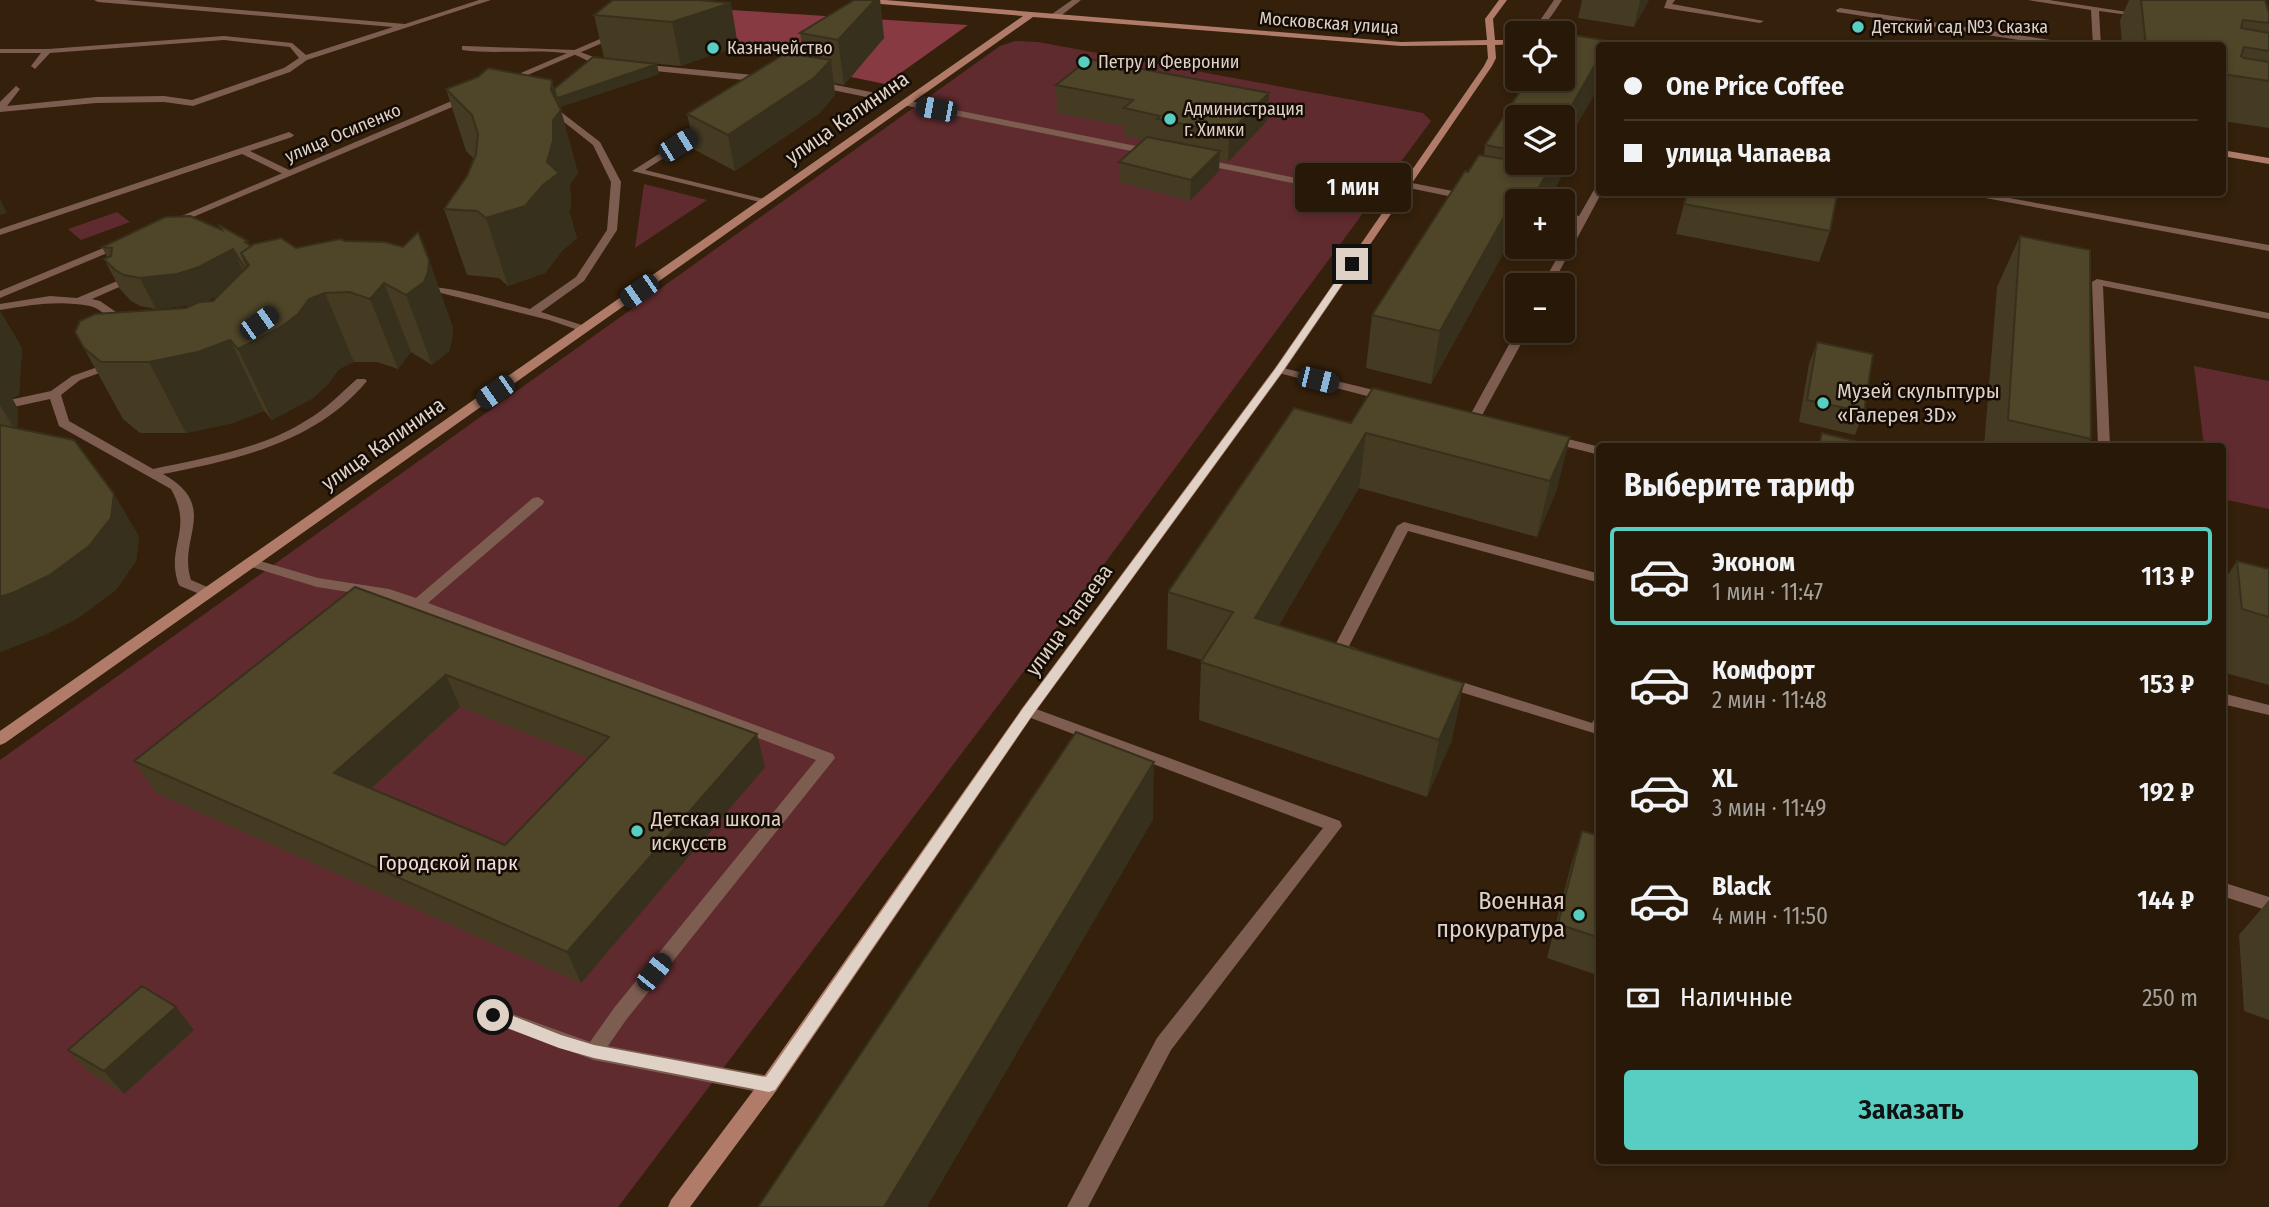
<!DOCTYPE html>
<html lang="ru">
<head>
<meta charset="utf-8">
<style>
  :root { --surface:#271808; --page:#2f2112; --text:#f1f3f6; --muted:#a4a09c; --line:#433729; --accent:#57cec1 }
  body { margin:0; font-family:"Fira Sans Condensed",sans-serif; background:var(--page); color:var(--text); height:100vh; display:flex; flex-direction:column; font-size:26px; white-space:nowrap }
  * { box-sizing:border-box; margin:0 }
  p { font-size:23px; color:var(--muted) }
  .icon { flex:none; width:38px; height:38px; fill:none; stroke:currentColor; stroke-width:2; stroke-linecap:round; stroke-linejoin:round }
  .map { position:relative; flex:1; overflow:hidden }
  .drawer { position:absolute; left:1596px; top:443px; width:630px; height:721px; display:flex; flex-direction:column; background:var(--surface); border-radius:7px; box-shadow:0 4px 10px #0003,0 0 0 2px var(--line) }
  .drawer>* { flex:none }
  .hud { position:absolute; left:1596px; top:42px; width:630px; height:154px; border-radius:7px; box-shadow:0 4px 10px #0003,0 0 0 2px var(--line); display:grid; align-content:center; height:154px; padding:0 28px; background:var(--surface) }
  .tools { position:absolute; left:1505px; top:21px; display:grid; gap:14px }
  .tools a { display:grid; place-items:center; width:70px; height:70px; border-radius:7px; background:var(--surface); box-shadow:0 4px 10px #0003,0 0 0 2px var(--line); font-size:35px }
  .end { position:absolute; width:32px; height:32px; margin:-16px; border:9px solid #dfd1c5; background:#111; box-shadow:0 0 0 4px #111 }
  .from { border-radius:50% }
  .bubble { position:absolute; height:49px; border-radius:7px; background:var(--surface); box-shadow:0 4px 10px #0003,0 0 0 2px var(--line); font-size:23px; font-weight:600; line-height:49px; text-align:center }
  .car { position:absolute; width:21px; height:42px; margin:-21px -10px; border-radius:9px; box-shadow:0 0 5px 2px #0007; background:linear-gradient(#222 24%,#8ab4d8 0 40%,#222 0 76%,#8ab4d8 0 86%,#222 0) }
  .hud b { display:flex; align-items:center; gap:24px; height:66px; font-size:26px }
  .hud b+b { border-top:2px solid var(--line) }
  .hud i { width:18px; height:18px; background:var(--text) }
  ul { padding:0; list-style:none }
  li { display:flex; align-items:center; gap:21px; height:98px; margin:0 14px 10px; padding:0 14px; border:4px solid transparent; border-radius:7px }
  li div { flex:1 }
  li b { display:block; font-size:26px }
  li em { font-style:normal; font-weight:600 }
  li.selected { border-color:var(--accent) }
  li>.icon { width:63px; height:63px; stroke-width:1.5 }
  h2 { padding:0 28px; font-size:32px; line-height:84px }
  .pay { display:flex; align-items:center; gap:18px; height:77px; padding:0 28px; font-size:26px }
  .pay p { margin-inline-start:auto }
  .primary-button { display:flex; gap:14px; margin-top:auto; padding:14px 28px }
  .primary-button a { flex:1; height:80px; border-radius:7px; background:var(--accent); color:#111; font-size:28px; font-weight:600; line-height:80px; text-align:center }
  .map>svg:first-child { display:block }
</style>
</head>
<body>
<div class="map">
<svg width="2269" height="1207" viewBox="0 0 2269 1207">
  <rect width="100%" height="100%" fill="#34200b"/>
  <path fill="#602b2f" d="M1015 41 1038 42 1413 111 1423 113 1431 121 1071 609 618 1207H0V760L1000 46Z
    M644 184 707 200 635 248Z
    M117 212 130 222 81 240 68 229Z
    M2194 366 2269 381V509L2223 499 2222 446H2204Z"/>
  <path fill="#873a41" d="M699 8 968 25 885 84 851 77 867 57 630 37Z"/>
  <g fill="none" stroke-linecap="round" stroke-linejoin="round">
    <path fill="#7e5d51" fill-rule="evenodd" d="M94 0H125L405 24 479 0H491L307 60 290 72 193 106 164 102 96 103 0 112V102L16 86 20 89 7 106 96 97 164 96 192 100 284 68 299 58 290 47 224 40 50 53 35 69 31 66 41 53H0V49H48L224 36 292 43 306 55 393 27 98 2Z
      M1072 0H1081L1058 18H1052V14Z
      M1554 0H1562C1552 15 1543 33 1523 33L1541 19Z
      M1667 0H1675L1672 4 1764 21 1760 23 1664 8Z
      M2028 0H2049L2147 15 2143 17 2099 11 2101 46H2093L2091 10Z
      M1840 8 2077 44 2081 46H2058L1837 12 1836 10Z
      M465 46 575 50 612 64C598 72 586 57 572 54 536 48 498 55 462 50V46Z
      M638 64 764 76 768 79 764 82 635 69 634 67Z
      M816 81 876 93 880 96 876 99 813 86 812 84Z
      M906 100 1151 149 1156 152 1151 155 903 105V101Z
      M548 102 600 142 621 182 617 230 584 281 541 312 588 327V331L584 332 549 320 437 292H420L415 289C430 279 509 304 530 309L576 277 607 230 611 182 593 145 545 107 544 105Z
      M705 125 708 126V130L645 170 768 200V204L632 171Z
      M289 132 294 135 292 137 250 151 291 171V175H285L242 154 0 235V229Z
      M1202 159 1396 198 1401 201 1396 204 1199 164 1197 162Z
      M1407 182 1468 194 1473 197 1468 200 1404 187 1402 185Z
      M1600 185V192H1602L1552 285H1542L1577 222 1563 219V213L1579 216 1595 188Z
      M1953 192H1976L2269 245V251Z
      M122 279 126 280V284L92 299 100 301 129 321V325C114 327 104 309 90 306 59 300 30 305 0 310V304L50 296 77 298Z
      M2097 279 2269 313V319L2103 286 2110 446H2098L2092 282Z
      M1517 330 1528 331 1480 419 1474 423 1470 422 1468 419Z
      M112 362 116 363V367L80 380 61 395 69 421 153 469C205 458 262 449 307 420 326 409 341 393 357 379H365L367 381C315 443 238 459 163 474 221 507 177 537 191 580L212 589 214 592 207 597 180 586 178 583C166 545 194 530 171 489L59 426 50 399 0 410V402L51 391 72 376Z
      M1279 367 1390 394 1392 397 1386 401 1275 372V368Z
      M1552 435 1600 447V455L1548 442 1546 439 1548 436Z
      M1777 442H1790L1796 446H1771Z
      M538 497 544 501 543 504 428 603 833 754 835 758 626 1020 608 1046 769 1076 776 1079 779 1085 776 1091 769 1094 594 1060 487 1021 484 1015 487 1009 493 1007 590 1042 614 1008 816 760 387 598 317 587 245 565 243 562 250 558 318 578 389 589 416 598 533 498Z
      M1404 522 1600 574V583L1408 531 1349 646 1358 649 1360 653 1358 657 1353 658 1335 653 1333 649 1397 526Z
      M1446 677 1592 723 1595 718 1600 717V735L1441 686 1439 682 1441 678Z
      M2222 693 2269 705V715L2222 704Z
      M1028 706 1340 821 1342 826 1171 1050 1088 1207H1067L1157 1038 1323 828 1023 715 1020 711 1023 707Z
      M2222 882 2269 897V911L2222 896Z"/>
    <path fill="#7e5d51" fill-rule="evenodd" d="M614 33 621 35 509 83 502 81Z
      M468 94 471 95V99L172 226 163 224Z
      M120 241 124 242V246L0 298V291Z"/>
    <path fill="#b07c69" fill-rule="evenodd" d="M853 0H885L1401 42 1487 40 1485 19 1499 0H1507L1493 19 1495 40H1517V44L1495 45 1496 58 1492 66 1283 372 1033 715 776 1091 690 1207H668L671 1200 762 1079 1023 707 1275 368 1484 66 1488 58 1487 45 1401 46 1033 17 5 743 0 745V731L1023 16 857 2Z
      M2222 150 2269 158V164L2222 156Z"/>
  </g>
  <path fill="#443b22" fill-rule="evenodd" d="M613 0 738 46 681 66 628 61 659 74 560 107 578 173 570 184 571 205 569 211 577 238 562 251 545 273 508 286 499 278 467 275 444 209 467 176 474 159 466 151 446 89H554L604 58 594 15Z
    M854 0H880L884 38 844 85 834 83 835 95 820 113 735 171 695 150 687 114 804 56 800 33Z
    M1582 0H1649L1634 27 1578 18Z
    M2129 0H2265L2269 13V31L2268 33H2269V128L2222 121V46H2122L2120 20Z
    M1600 46V81L1599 86 1570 137 1562 176 1517 201V247H1524L1520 255 1504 252 1431 384 1366 368 1372 315 1468 172 1484 155 1485 145ZM1517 117 1563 163H1517Z
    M1056 85 1269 93 1267 121 1228 162 1219 160V171L1190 201 1119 182V162L1143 140 1124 136V126L1057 113Z
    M1684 204 1830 231 1819 262 1676 234Z
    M2020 236 2091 439 2087 446H1984L1997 287Z
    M345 241 429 260 453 328 452 341 449 351 432 365 411 352 398 369 377 362H354L339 369 328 384 313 398 272 420 264 411 233 423 186 433H140L123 419 75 332 186 308 192 305 156 309 140 306 131 301 120 289 104 259 107 257 102 247 250 245 251 246 296 248ZM218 296 213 301 203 302Z
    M0 311 22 348 19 395 12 398 18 409 17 428 114 494 139 537 136 561 116 590 78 618 44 635 0 652Z
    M1817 342 1864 412 1855 435 1799 422 1809 364Z
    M1351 423 1570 437 1556 492 1537 537 1359 488 1279 625 1452 740 1427 797 1199 720 1201 662 1202 660 1167 649 1168 592Z
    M2237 561 2269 569V685L2222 672V583Z
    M355 587 765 767 581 983 156 793 134 761ZM460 707 589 758 505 845 371 789Z
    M1582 831 1599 836 1600 976 1547 958 1571 865Z
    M2269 900V1020L2244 1011 2239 935Z
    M194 1030 124 1094 89 1072 68 1050Z"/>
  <path fill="#37301c" d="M875 0H880L884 38 844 85 838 40Z
    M1640 0H1649L1634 27Z
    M731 3 738 46 681 66 672 22Z
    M1600 56 1599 86 1570 137 1562 176 1549 201H1531L1553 163H1563V121Z
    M831 60 835 95 820 113 735 171 728 135Z
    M657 64 659 74 560 107 558 98Z
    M552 80 560 112 561 110 578 173 570 184 571 205 569 211 577 238 562 251 545 273 508 286 486 218 547 162Z
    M1269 93 1267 121 1228 162 1229 133Z
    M1220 151 1219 171 1190 201 1191 180Z
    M0 199 7 213 0 215Z
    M1513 201 1504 252 1431 384 1440 331Z
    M233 249 247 280 213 298 192 305 156 309 140 278Z
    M429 260 453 328 452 341 449 351 432 365 406 295Z
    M384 283 411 352 398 369 370 299Z
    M325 293 354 362 339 369 328 384 313 398 272 420 238 349 309 299Z
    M0 311 22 348 19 395 12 398 18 409 17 433 0 405Z
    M230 340 264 411 233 423 186 433 149 362Z
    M1366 433 1359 488 1250 675 1255 618Z
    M1570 437 1556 492 1537 537 1550 481Z
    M114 494 139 537 136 561 116 590 78 618 44 635 0 652V597Z
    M446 675 460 707 352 806 334 773Z
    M1464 683 1452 740 1427 797 1439 740Z
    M757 734 765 767 581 983 567 952Z
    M1154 762 1153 820 927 1207H884Z
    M176 1007 194 1030 124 1094 104 1071Z"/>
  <path fill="#4f4528" stroke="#37301c" stroke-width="2" fill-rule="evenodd" d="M613 0H698L731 3 672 22 594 15Z
    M854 0H875L838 40 800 33Z
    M2141 0H2265L2269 13V23L2243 20 2241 28 2269 33V51L2244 47 2241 56 2244 58 2269 62V81L2222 74V46H2146Z
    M1563 33 1608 41 1605 46H1600V56L1563 121V117H1517V151L1485 145 1528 79H1563Z
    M786 53 831 60 814 78 728 135 687 114Z
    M593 57 657 64 558 98 556 96 554 89Z
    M1089 59 1269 93 1229 133 1157 119 1160 116 1124 108 1133 100 1056 85Z
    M488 68 552 80 551 90 561 110 553 120V141L547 162 559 173 543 185 525 206 486 218 477 211 444 209 467 176 476 154 478 134 472 115 446 89 478 77Z
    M1563 126 1572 128 1563 145Z
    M1147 137 1220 151 1191 180 1119 162Z
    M1479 155 1517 161V163H1553L1531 201H1513L1440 331 1372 315 1465 171 1468 172Z
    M1688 192H1826L1837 195 1830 231 1684 204Z
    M190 216 222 230 219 225 248 241 245 242 251 246 241 253 247 266 245 268 233 249 199 267 177 274 140 278 124 275 115 270 104 259 111 256 112 248 102 247 165 217Z
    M418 232 429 260 428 272 424 282 406 295 384 283 370 299 349 292 325 293 309 299 298 314 281 327 238 349 230 340 198 352 149 362H101L84 348 75 332 80 321 95 314 186 308 199 302 213 301 249 265 241 253 254 244 281 238 296 248 340 239 345 241 385 242 403 247Z
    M2020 236 2090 250 2091 439 2008 420Z
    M1817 342 1873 354 1864 412 1807 400Z
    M1373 388 1570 437 1550 481 1366 433 1255 618 1464 683 1439 740 1201 662 1233 612 1168 592 1294 408 1351 423Z
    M0 425 74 440 114 494 111 518 89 546 50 575 15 592 0 597Z
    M1822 433 1875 446H1819Z
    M2237 561 2269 569V617L2242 609Z
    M355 587 757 734 567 952 134 761ZM446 675 609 737 505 845 334 773Z
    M1076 732 1154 762 884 1207H758Z
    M1582 831 1600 836V938L1558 924Z
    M142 986 176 1007 104 1071 68 1050Z"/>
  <path fill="#dfd1c5" d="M1349 262 1356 264 1282 372 1033 714 775 1090 769 1092 594 1058 559 1048 487 1020 485 1015 487 1010 493 1008 561 1035 594 1045 766 1077 1024 707 1276 368Z"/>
  <g fill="#57cec1" stroke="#150c05" stroke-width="2.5">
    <circle cx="1858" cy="27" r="7"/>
    <circle cx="713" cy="48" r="7"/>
    <circle cx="1084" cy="62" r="7"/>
    <circle cx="1170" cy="119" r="7"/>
    <circle cx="1823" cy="403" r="7"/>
    <circle cx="637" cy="831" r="7"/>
    <circle cx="1579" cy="915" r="7"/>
  </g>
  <g text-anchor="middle" stroke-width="5" stroke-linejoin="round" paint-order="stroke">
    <g font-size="18" fill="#dfd1c5" stroke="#150c05">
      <text transform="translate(1329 23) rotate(4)" y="6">Московская улица</text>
      <text transform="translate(343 133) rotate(-23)" y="6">улица Осипенко</text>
    </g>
    <g font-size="18" fill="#dfd1c5" stroke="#150c05" text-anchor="start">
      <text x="1872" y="33">Детский сад №3 Сказка</text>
      <text x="727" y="54">Казначейство</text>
      <text x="1098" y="68">Петру и Февронии</text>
      <text x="1184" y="115">Администрация<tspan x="1184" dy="21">г. Химки</tspan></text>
    </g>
    <g font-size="21" fill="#dfd1c5" stroke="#150c05">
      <text transform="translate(847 118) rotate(-35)" y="7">улица Калинина</text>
      <text transform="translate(383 444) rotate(-35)" y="7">улица Калинина</text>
      <text transform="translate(1069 620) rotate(-54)" y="7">улица Чапаева</text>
    </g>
    <g font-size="21" fill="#dfd1c5" stroke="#150c05" text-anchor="start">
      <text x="1837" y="398">Музей скульптуры<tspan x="1837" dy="24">«Галерея 3D»</tspan></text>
      <text x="651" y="826">Детская школа<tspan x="651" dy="24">искусств</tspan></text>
    </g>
    <g font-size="21" fill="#f2d9da" stroke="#150c05">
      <text x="448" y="870">Городской парк</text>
    </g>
    <g font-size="24" fill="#dfd1c5" stroke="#150c05" text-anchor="end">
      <text x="1565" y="909">Военная<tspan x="1565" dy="28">прокуратура</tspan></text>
    </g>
  </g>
</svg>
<div class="tools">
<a><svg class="icon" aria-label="locate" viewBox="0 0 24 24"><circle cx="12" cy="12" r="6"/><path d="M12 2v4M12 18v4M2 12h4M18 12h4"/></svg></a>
<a><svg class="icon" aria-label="layers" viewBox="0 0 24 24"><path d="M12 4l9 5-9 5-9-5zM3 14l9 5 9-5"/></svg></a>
<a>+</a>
<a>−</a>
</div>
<i class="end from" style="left:493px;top:1015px"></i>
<i class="end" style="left:1352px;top:264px"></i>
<div class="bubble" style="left:1295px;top:163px;width:116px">1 мин</div>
<i class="car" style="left:936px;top:109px;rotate:281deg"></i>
<i class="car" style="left:678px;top:145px;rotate:58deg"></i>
<i class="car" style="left:639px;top:291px;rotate:235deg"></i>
<i class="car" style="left:259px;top:323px;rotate:55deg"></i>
<i class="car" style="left:1318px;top:380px;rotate:104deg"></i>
<i class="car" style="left:495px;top:392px;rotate:235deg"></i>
<i class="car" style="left:654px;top:972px;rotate:39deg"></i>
<div class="hud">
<b><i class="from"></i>One Price Coffee</b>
<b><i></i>улица Чапаева</b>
</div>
<section class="drawer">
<h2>Выберите тариф</h2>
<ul>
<li class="selected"><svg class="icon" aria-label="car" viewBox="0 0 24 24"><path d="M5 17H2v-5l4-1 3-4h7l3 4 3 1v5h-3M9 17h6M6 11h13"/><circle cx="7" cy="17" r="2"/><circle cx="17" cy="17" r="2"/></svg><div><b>Эконом</b><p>1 мин · 11:47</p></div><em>113 ₽</em></li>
<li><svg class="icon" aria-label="car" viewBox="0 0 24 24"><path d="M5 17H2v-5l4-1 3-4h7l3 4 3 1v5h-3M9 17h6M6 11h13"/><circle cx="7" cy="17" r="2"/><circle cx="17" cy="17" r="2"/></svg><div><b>Комфорт</b><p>2 мин · 11:48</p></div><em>153 ₽</em></li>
<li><svg class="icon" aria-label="car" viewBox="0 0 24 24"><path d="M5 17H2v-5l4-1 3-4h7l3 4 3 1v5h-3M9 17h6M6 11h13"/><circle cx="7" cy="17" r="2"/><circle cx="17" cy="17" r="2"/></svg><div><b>XL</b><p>3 мин · 11:49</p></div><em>192 ₽</em></li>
<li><svg class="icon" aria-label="car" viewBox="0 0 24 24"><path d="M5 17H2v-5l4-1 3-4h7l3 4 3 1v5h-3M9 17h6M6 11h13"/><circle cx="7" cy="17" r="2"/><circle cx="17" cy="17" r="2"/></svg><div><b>Black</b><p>4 мин · 11:50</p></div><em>144 ₽</em></li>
</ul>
<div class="pay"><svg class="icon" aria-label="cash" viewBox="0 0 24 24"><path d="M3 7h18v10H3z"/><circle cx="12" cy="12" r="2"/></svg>Наличные<p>250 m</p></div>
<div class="primary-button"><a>Заказать</a></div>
</section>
</div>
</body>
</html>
